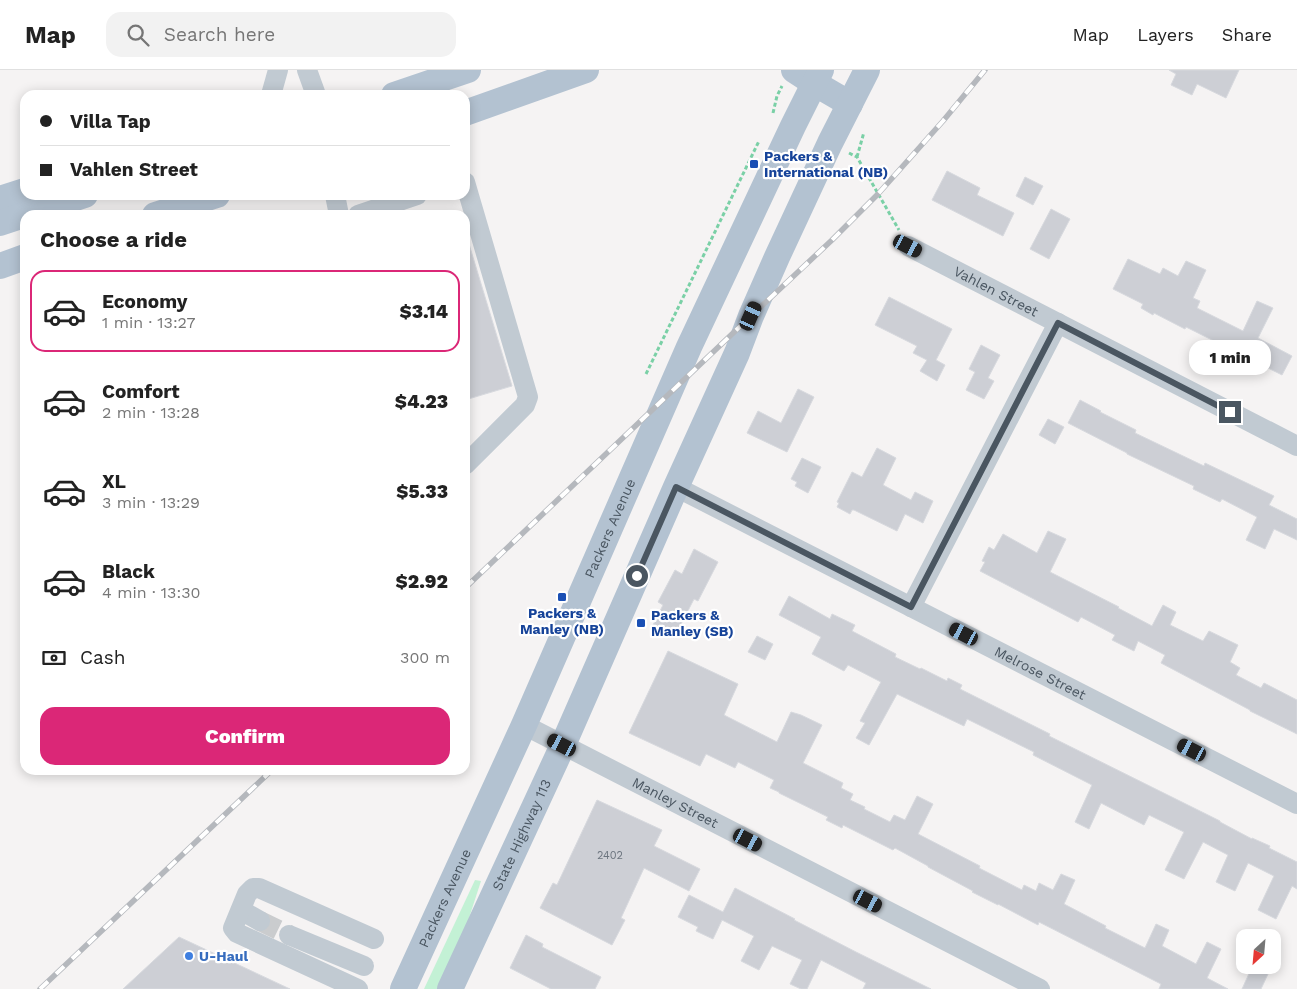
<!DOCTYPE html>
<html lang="en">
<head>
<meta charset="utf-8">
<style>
  :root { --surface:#fff; --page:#f2f2f2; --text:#222; --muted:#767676; --line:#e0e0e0; --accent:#db2777 }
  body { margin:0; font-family:"Work Sans",sans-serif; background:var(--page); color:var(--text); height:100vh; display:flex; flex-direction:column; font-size:19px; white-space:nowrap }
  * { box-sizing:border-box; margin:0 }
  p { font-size:16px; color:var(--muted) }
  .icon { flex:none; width:28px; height:28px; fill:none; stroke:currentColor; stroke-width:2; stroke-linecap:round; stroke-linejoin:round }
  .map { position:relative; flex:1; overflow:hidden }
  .panel { position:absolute; left:20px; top:140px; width:450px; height:565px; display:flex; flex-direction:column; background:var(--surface); border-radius:15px; box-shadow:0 2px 12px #0003 }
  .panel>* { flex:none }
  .top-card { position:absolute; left:20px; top:20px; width:450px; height:110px; border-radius:15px; box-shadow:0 2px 12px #0003; display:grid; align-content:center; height:110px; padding:0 20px; background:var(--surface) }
  .needle { width:32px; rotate:206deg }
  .controls { position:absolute; left:1236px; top:859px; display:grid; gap:10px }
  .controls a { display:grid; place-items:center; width:45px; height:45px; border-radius:10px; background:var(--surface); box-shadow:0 2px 12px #0003; font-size:25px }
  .end { position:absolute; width:22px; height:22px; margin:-11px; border:6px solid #4a5661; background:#fff; box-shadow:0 0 0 2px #fff }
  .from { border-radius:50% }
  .bubble { position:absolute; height:35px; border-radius:15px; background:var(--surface); box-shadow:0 2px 12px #0003; font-size:16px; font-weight:800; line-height:35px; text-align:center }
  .car { position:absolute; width:15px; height:30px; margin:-15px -8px; border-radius:6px; box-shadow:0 0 4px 1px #0007; background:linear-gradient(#222 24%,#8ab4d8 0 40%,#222 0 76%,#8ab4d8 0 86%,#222 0) }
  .top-card b { display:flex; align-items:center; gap:18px; height:48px; font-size:19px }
  .top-card b+b { border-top:1px solid var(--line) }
  .top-card i { width:12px; height:12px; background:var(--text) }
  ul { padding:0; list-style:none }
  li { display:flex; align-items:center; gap:15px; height:82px; margin:0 10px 8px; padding:0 10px; border:2px solid transparent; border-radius:15px }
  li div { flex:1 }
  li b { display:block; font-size:19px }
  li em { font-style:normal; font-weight:800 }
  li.on { border-color:var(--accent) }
  li>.icon { width:45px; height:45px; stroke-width:1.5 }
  h2 { padding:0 20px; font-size:22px; line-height:60px }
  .pay { display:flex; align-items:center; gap:12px; height:55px; padding:0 20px; font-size:19px }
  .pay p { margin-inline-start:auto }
  .button { display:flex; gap:10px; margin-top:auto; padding:10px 20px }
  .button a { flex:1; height:58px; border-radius:15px; background:var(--accent); color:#fff; font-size:20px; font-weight:800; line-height:58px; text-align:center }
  header { display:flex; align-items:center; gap:30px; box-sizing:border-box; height:70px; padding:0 25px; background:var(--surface); border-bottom:1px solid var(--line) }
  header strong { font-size:24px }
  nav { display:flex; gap:28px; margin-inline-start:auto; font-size:18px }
  .search { width:350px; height:45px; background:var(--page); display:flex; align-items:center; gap:12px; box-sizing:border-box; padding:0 18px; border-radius:15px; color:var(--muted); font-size:19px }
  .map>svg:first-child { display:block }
</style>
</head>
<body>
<header>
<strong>Map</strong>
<div class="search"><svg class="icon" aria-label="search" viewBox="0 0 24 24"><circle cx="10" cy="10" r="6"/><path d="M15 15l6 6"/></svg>Search here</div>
<nav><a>Map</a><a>Layers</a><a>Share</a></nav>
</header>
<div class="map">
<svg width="1297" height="919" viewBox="0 0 1297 919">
  <rect width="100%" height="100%" fill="#f5f3f3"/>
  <path fill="#c3f1d5" d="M475 810 481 811 468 851 438 919H424Z"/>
  <path fill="#cdcfd5" stroke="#d7d9de" d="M1169 0H1239L1226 28 1197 14 1192 25 1171 15 1176 4Z
    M947 101 980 118 977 125 1014 143 1003 166 932 130Z
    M1025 107 1043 116 1033 135 1016 126Z
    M1051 139 1070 149 1049 189 1030 179Z
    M465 174H469L512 316 465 330Z
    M1128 189 1160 204 1163 198 1178 206 1186 191 1206 200 1193 228 1200 231 1197 238 1243 261 1257 231 1273 238 1258 268 1292 286 1282 305 1186 257 1185 259 1154 243 1153 245 1141 238 1143 234 1113 219Z
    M889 227 952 259 936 290 945 295 937 311 920 301 927 290 913 283 917 276 875 255Z
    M981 275 1000 285 988 308 994 311 984 329 966 320 975 302 969 299Z
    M798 319 814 327 787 382 747 363 758 341 781 353Z
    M1080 330 1101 341 1100 342 1136 360 1135 363 1204 396 1205 393 1274 426 1269 435 1297 449V470L1274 459 1265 479 1246 470 1257 447 1222 429 1220 432 1193 419 1194 416 1127 384V383L1068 353Z
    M1048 349 1064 357 1055 374 1039 365Z
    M877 378 896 388 883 415 911 430 915 422 933 431 923 453 905 444 897 461 854 440H852L850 444 837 437 839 433 837 432 852 402 862 407Z
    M802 388 821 397 808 423 795 416 797 412 791 409Z
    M1048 461 1066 469 1050 502 1119 537 1118 538 1152 556 1163 535 1176 542 1170 555 1203 571 1209 561 1238 575 1230 592 1240 598 1236 605 1261 618 1264 613 1297 630V664L1250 641V640L1161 593 1165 585 1138 571 1134 581 1112 570 1115 565 1081 547 1078 552 980 501 985 492 982 491 989 477 994 480 1003 464 1037 483Z
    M694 479 718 492 698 531 694 529 674 568 652 557 663 535 658 532 675 500 682 504Z
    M789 526 830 549 832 544 855 555 852 561 896 584 895 587 920 599 921 598 947 611 948 608 962 615 960 619 1050 664 1049 666 1204 743 1220 751V752L1252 769V768L1270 776 1269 778 1297 792V819L1292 816 1276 849 1258 840 1274 806 1248 793 1235 821 1216 812 1228 785 1203 772 1184 809 1165 800 1184 762 1149 745 1144 755 1101 733 1089 759 1075 752 1092 715 1033 685 1034 682 967 649 964 656 897 624 869 675 856 668 865 653 860 651 881 612 848 595 844 601 812 584 821 567 779 545Z
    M757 566 773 574 765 590 748 582Z
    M668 581 738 614 724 645 777 672 791 642 801 645 822 655 803 693 843 713 841 718 853 724 850 730 865 737 864 739 890 752 894 745 905 750 917 726 933 734 918 764 980 796 979 798 1022 820 1024 815 1036 821 1039 813 1053 820 1061 804 1075 810 1064 834 1106 856 1105 858 1145 878 1156 854 1169 860 1162 876 1196 894 1207 872 1221 879 1207 908 1228 919H1159L1161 914 1039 852 1038 855 998 834V835L972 822 973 821 928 797V796L895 778 893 780 843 755 842 758 826 750 828 747 779 723V722L770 718 774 710 738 692 735 698 706 684 700 696 629 663Z
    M597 730 662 760 654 776 700 799 689 821 644 798 621 848 625 850 612 875 540 838 553 813 557 815Z
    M735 818 795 849 794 850 856 882 931 919H863L866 913 821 890 807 919H801L790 914 802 890 772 876 759 900 741 891 754 866 722 850 713 869 696 861 698 857 678 847 689 825 723 842Z
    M526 865 543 874 542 877 601 907 595 919H551L510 898Z
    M179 867 290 919H123Z
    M1252 897 1268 904 1261 919H1242Z"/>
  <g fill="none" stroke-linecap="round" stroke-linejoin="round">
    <path stroke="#caccce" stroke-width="20" stroke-dasharray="20 10" stroke-linecap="butt" d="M260 851 289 865"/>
    <path stroke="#7ad0a6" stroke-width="3" stroke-dasharray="4 2.5" stroke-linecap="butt" d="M773 43 777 26 782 16
      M849 83 857 87 899 160
      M857 87 864 62
      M646 304 759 71"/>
    <g stroke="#c1cad2" stroke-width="20">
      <path d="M307 0 316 25"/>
      <path d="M271 25 278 0"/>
      <path d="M465 112 528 327 525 335 465 395"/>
      <path d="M335 125 339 145"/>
      <path d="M358 145 417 125"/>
      <path id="s1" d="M908 176 1297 376"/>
      <path id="s2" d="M676 417 1297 734"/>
      <path d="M911 537 1058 253"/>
      <path id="s3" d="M524 655 1040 919"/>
      <path d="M241 840 260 851"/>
      <path d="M289 865 364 896"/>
      <path d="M358 919 237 863 233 858 247 824 253 818H259L374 869"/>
    </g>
    <g stroke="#b3c2d1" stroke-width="26">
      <path d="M794 0 814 13 850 34"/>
      <path d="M394 25 468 0"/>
      <path d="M465 43 586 0"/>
      <path d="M0 129 25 121"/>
      <path d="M155 145 217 125"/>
      <path d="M0 153 85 125"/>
      <path d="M0 196 25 187"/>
      <path id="s4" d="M403 919 524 655 689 277 793 56 821 0"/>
      <path id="s5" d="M450 919 563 675 676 417 737 283 751 246 777 187 830 73 867 0"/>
    </g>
    <defs>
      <path id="rail" d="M465 518 751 246 832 170 878 124 943 51 985 0
        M40 919 272 700"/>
    </defs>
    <use href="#rail" stroke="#b5b8bd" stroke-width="5.5"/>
    <use href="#rail" stroke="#fff" stroke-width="4" stroke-dasharray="11" stroke-linecap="butt"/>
  </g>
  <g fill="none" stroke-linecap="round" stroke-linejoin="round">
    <path stroke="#4a5661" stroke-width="6" d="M637 506 676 417 911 537 1058 253 1230 342"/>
  </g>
  <g fill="#1a4fb4" stroke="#fff" stroke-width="2">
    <rect x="749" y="89" width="10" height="10" rx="2.5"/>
    <rect x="557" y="522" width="10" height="10" rx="2.5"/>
    <rect x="636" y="548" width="10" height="10" rx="2.5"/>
  </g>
  <circle fill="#3f7fe0" stroke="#fff" stroke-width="2" cx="189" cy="886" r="5"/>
  <g text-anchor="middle" stroke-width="4.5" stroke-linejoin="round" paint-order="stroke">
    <g font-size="11" fill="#6b747e">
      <text x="610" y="789">2402</text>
    </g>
    <g font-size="14" font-weight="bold" fill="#164399" stroke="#fff" text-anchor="start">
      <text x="764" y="91">Packers &amp;<tspan x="764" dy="16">International (NB)</tspan></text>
      <text x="562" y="548" text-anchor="middle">Packers &amp;<tspan x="562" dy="16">Manley (NB)</tspan></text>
      <text x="651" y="550">Packers &amp;<tspan x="651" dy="16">Manley (SB)</tspan></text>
    </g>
    <g font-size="14" fill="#4a5661" stroke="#fff">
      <text dy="5" stroke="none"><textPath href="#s1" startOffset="99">Vahlen Street</textPath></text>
      <text dy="5" stroke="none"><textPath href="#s4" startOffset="505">Packers Avenue</textPath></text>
      <text dy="5" stroke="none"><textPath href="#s2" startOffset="409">Melrose Street</textPath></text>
      <text dy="5" stroke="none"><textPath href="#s3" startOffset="170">Manley Street</textPath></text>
      <text dy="5" stroke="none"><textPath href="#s5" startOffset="170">State Highway 113</textPath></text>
      <text dy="5" stroke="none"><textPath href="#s4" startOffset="100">Packers Avenue</textPath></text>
    </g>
    <g font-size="14" font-weight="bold" fill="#366cbe" stroke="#fff" text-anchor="start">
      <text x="199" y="891">U-Haul</text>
    </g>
  </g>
</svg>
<div class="controls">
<a><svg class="needle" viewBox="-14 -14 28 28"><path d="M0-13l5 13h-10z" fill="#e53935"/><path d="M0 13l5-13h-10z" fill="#767676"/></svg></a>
</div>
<i class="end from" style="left:637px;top:506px"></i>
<i class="end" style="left:1230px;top:342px"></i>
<div class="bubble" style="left:1189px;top:270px;width:82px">1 min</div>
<i class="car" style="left:908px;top:176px;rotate:117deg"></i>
<i class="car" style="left:751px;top:246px;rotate:24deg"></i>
<i class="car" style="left:964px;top:564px;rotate:297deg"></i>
<i class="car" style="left:562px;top:675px;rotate:297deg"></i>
<i class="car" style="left:1192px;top:680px;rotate:297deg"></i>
<i class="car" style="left:748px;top:770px;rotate:117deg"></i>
<i class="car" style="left:868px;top:831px;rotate:117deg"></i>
<div class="top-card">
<b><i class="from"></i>Villa Tap</b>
<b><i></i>Vahlen Street</b>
</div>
<section class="panel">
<h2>Choose a ride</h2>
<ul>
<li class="on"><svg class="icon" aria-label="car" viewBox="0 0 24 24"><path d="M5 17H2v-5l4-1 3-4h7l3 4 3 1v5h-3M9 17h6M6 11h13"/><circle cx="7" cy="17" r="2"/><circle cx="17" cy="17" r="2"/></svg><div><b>Economy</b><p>1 min · 13:27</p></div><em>$3.14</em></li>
<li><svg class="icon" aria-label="car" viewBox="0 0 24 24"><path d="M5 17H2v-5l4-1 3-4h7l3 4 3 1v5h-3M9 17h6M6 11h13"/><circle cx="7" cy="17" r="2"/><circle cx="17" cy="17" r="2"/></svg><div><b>Comfort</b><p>2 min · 13:28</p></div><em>$4.23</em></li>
<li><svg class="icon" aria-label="car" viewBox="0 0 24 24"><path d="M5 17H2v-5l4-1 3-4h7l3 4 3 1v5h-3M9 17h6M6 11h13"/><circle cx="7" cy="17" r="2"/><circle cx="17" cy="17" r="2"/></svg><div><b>XL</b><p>3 min · 13:29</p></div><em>$5.33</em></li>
<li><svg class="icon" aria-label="car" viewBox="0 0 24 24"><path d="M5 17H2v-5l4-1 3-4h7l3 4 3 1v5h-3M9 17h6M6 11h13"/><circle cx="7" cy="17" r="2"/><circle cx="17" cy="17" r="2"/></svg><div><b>Black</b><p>4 min · 13:30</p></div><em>$2.92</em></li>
</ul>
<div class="pay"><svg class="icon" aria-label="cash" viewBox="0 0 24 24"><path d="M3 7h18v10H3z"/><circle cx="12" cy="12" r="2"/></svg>Cash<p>300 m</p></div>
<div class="button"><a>Confirm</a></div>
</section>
</div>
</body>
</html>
